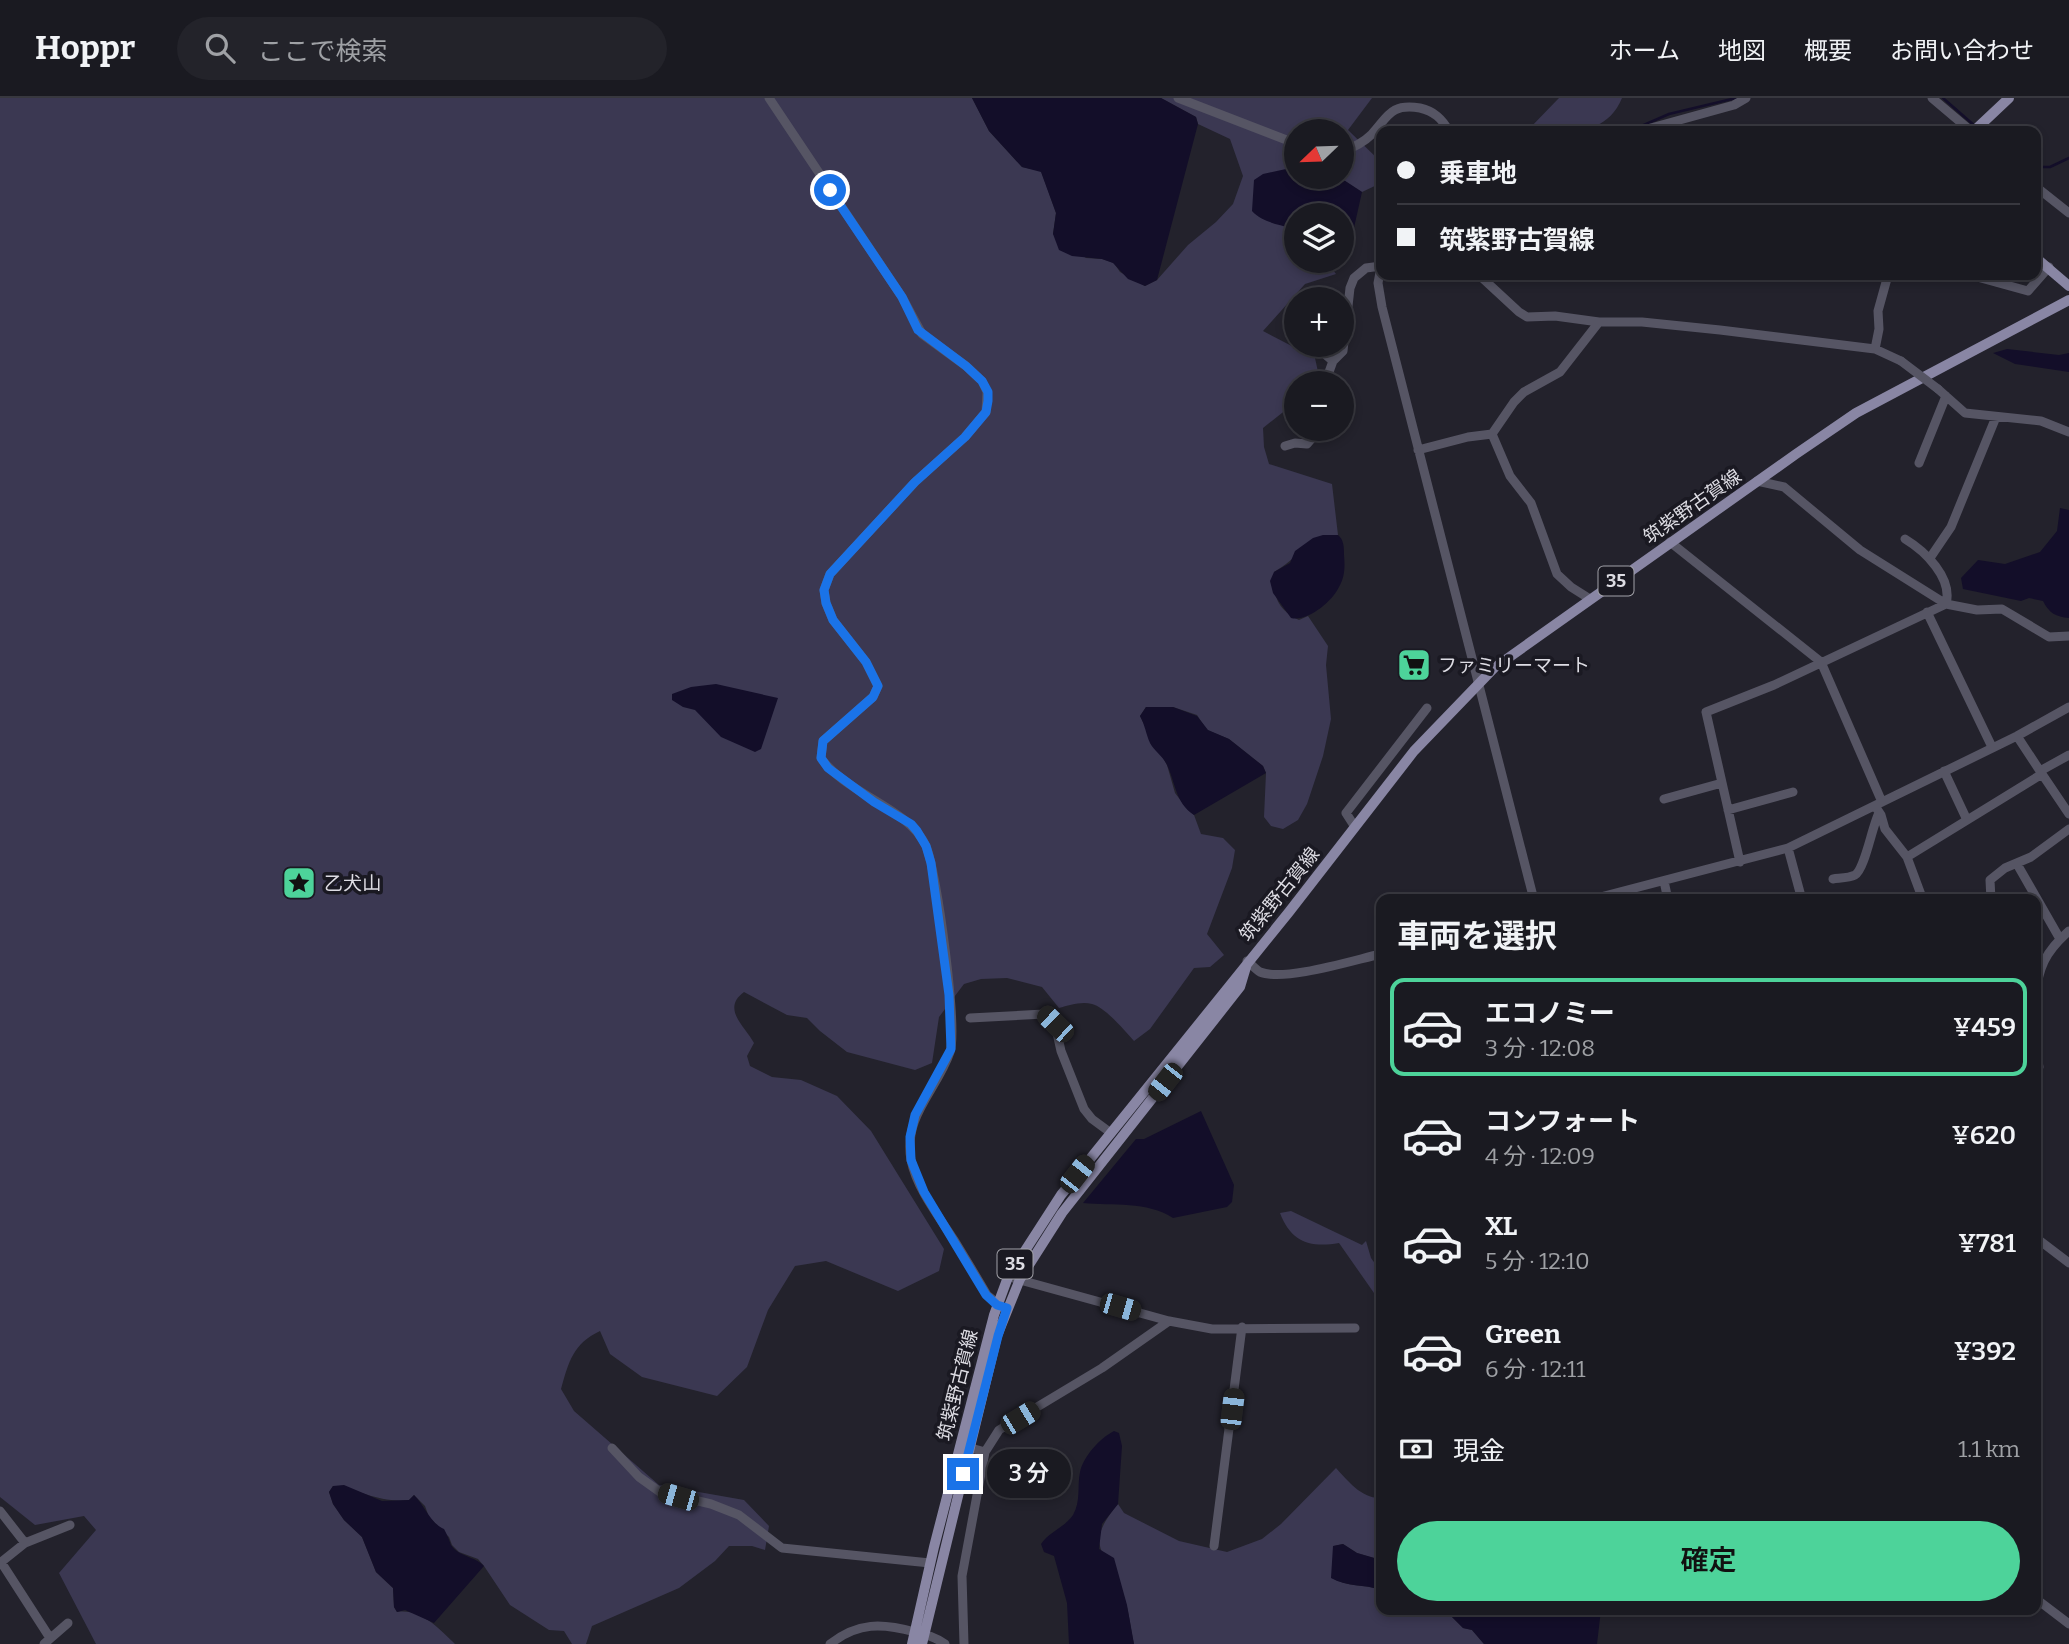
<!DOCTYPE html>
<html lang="ja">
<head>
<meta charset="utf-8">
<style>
  :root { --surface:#1a1a21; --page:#23232a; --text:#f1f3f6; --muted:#9fa1a5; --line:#38383f; --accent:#4dd39a }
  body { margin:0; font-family:Bitter,"Noto Sans JP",serif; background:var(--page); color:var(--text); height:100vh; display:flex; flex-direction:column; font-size:26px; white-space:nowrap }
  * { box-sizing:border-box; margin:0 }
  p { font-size:23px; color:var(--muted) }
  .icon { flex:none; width:38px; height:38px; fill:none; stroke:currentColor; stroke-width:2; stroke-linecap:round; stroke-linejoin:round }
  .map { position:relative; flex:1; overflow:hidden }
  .sheet { position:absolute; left:1376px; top:796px; width:665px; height:721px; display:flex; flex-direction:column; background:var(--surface); border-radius:14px; box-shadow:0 4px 10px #0003,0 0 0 2px var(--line) }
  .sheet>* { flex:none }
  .guide { position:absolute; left:1376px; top:28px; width:665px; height:154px; border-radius:14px; box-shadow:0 4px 10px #0003,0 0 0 2px var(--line); display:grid; align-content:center; height:154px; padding:0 21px; background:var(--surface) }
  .needle { width:46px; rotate:247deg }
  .controls { position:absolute; left:1284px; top:21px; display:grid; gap:14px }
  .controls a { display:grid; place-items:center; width:70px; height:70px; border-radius:50%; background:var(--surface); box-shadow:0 4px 10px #0003,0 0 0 2px var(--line); font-size:35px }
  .end { position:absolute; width:32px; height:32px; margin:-16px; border:9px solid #1a73e8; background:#fff; box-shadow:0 0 0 4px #fff }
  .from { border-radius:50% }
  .bubble { position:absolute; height:49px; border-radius:24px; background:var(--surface); box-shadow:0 4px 10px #0003,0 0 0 2px var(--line); font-size:23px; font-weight:600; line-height:49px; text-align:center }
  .car { position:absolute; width:21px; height:42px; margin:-21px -10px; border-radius:9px; box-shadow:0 0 5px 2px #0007; background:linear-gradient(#222 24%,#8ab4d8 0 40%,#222 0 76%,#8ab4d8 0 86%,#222 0) }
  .guide b { display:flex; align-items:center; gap:24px; height:66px; font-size:26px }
  .guide b+b { border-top:2px solid var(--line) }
  .guide i { width:18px; height:18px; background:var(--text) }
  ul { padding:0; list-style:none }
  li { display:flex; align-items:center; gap:21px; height:98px; margin:0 14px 10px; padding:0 7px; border:4px solid transparent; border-radius:14px }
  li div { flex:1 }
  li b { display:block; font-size:26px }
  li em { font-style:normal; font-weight:600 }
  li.current { border-color:var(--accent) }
  li>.icon { width:63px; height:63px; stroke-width:1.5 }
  h2 { padding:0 21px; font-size:32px; line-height:84px }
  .pay { display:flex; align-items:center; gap:18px; height:77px; padding:0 21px; font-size:26px }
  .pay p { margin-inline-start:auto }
  .cta { display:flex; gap:14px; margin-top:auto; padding:14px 21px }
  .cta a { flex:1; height:80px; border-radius:42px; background:var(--accent); color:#111; font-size:28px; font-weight:600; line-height:80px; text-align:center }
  header { display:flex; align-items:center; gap:42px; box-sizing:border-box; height:98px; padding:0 35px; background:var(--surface); border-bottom:2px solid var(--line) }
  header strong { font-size:33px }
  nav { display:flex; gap:38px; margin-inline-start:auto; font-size:24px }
  .search { width:490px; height:63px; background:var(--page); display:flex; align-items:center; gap:18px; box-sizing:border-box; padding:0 24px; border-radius:38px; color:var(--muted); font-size:26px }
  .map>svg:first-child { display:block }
</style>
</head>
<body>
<header>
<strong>Hoppr</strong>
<div class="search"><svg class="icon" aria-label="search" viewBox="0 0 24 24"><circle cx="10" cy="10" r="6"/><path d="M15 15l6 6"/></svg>ここで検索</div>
<nav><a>ホーム</a><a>地図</a><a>概要</a><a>お問い合わせ</a></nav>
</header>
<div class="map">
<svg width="2069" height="1546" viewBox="0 0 2069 1546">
  <rect width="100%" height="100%" fill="#23222c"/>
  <path fill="#3b3852" d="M0 0H972L989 33 1022 69 1041 73 1056 115 1053 136 1086 160 1102 161 1114 165 1120 174 1145 188 1157 182 1188 147 1216 124 1233 106 1243 78 1230 41 1198 26 1196 19 1161 0H1372L1348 32 1381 64V85L1362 94 1339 79H1342V33H1297V76L1286 71 1262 120 1291 130 1297 143V163H1326L1336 176 1305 186 1263 233 1315 260 1320 283 1317 285H1297V303L1263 330 1264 349 1269 366 1332 386 1338 437C1311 438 1296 462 1274 474 1273 498 1277 511 1299 522L1308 518 1328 548 1326 567 1331 621 1323 658 1307 706 1298 722 1283 731 1271 728 1264 719 1266 675 1263 668 1229 641 1207 632 1197 617 1173 609H1146L1140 618 1147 632 1151 646 1159 653 1167 667 1175 695 1188 712 1194 717 1201 736 1223 740 1235 752 1232 770 1207 836 1224 857 1210 869 1194 870 1150 931 1134 943C1125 933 1105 909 1092 906 1082 903 1069 907 1059 910L1042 889 1007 880 981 881 964 886 939 919 932 965 915 972 847 954 820 933 807 920 787 917 744 894C721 911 745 928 754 945L747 958 750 968 772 979 801 982 837 998 871 1033 944 1151 939 1173 898 1193 826 1163 795 1168 768 1212 747 1269 717 1298 642 1279 610 1256 600 1233C573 1246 569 1263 561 1291L574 1313 659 1387 744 1402 769 1428 765 1452 752 1448H729L715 1463 679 1490 592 1528 586 1546H572L564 1533 549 1532 510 1507 484 1468 478 1461 459 1454 452 1447 449 1439 429 1419 425 1408 414 1397 409 1402C379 1405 361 1392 333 1388L329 1394 333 1406 344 1422 362 1439 376 1474 393 1490 394 1509 397 1514C420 1510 440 1531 455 1546H96L59 1475 96 1432 84 1418 35 1427 0 1399Z
    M1559 0H1622C1605 41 1564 33 1527 33Z
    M1291 1113 1362 1147 1366 1143 1371 1160 1381 1174V1205L1339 1145C1310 1150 1291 1144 1280 1115Z
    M1336 1370C1348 1383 1362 1401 1381 1400V1462L1357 1455 1343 1446 1334 1448 1332 1480C1346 1489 1365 1486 1381 1492V1512H1445L1463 1530 1472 1532 1484 1546H1134C1130 1528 1129 1510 1122 1493 1105 1452 1083 1448 1118 1406L1124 1415 1179 1443 1227 1454 1262 1441 1281 1426Z"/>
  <path fill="#130e29" d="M972 0H1161L1196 19 1198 26 1157 182 1145 188 1128 181 1113 165 1102 161 1072 158 1059 152 1053 136 1056 115 1041 74 1022 69 989 33Z
    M1286 71 1297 76V79H1339L1362 94 1349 152 1344 157 1342 117H1297V143L1291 130C1277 126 1262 124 1252 113L1254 82 1263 76Z
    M2007 251 2059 257 2069 255V274L2015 266 1993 255Z
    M2060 410 2069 412V520C2056 519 2049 515 2043 503L2029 500 2021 503 1963 491 1961 480 1978 462 2005 466 2040 454 2057 433Z
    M1323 437H1338C1344 442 1344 449 1344 457 1345 468 1345 479 1339 489 1332 504 1307 524 1291 520L1273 495 1270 483 1274 474 1290 465 1295 453 1313 440Z
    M716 586 778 600 761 651 755 654 721 639 695 612 683 609 672 602V596L691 589Z
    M1146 609H1173L1197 618 1208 632 1229 641 1263 668 1266 675 1194 717C1175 704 1176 686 1167 667 1163 658 1154 653 1150 645 1146 636 1145 627 1140 618Z
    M1201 1013 1234 1087 1232 1104 1227 1109 1173 1120C1147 1103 1113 1108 1083 1105L1136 1041H1144Z
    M1114 1333 1119 1335 1122 1348 1118 1406 1102 1426 1099 1451 1114 1460 1127 1507 1134 1546H1069L1067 1505 1054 1458 1044 1454 1041 1446C1050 1433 1064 1430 1073 1417 1081 1403 1077 1389 1080 1374 1083 1359 1100 1340 1114 1333Z
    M344 1387 382 1403 409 1402 414 1397C426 1409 429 1424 444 1431 447 1436 449 1442 451 1447 459 1459 475 1458 484 1468L434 1525 405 1512 397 1514 394 1509 393 1490 376 1474 362 1439 344 1422 333 1406 329 1394 333 1388Z
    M1343 1446 1357 1455 1381 1462V1492C1365 1486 1346 1489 1331 1480L1333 1448Z
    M1445 1512H1601L1597 1546H1484L1472 1532 1463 1530Z"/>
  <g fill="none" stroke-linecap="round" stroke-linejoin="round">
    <path stroke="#130e29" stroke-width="2.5" d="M1943 0 1975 28
      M1630 33 1669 16 1736 0
      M2035 69H2050L2069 60"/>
    <path stroke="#565564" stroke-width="9" d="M769 0 902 199 922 236 966 268 982 283 987 294 986 314 965 339 915 384 830 476 824 492 826 505 833 522 866 564 878 588 873 599 823 643 821 660C846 696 909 710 926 748 937 774 958 930 950 954 937 992 903 1018 911 1062 917 1091 938 1117 954 1142 965 1160 976 1178 987 1197L1002 1209
      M1178 0 1297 46
      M1932 0 1971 33
      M1640 33 1734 7 1746 0
      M1342 54C1352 50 1363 45 1371 37 1388 19 1390 5 1420 10 1434 13 1442 21 1449 33
      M2035 88 2069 115
      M1381 169 1378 185 1382 209 1534 802
      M1479 177 1519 214 1527 219 1555 218 1599 224H1642L1720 232 1875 251 1901 263
      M1970 177 2028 193 2049 169
      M1314 247 1333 263
      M1875 251 1879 231 1878 213 1888 177
      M1325 285 1333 263 1343 253 1350 190 1354 180 1366 170 1381 168
      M1938 291 1965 315 2041 323 2069 334
      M1492 336 1514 304 1524 294 1560 274 1599 224
      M1285 348 1295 345 1307 346 1313 339 1315 331
      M1418 352 1468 339 1492 336 1510 378 1531 405 1557 476 1571 489 1590 501
      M1919 365 1946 298
      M1757 383 1784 389 1860 452 1946 506C1953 480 1925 453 1905 441
      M1670 444 1821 564 1882 704
      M1930 460 1951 429 1996 319
      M1927 514 1992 649
      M2017 638 2042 676
      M1944 673 1967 722
      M2040 673 2069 657
      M1664 701 1722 685
      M1875 708 1881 717 1885 731 1907 759 2042 676 2069 716
      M1728 712 1793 694
      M1355 729 1346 715 1427 610
      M1788 750 1802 802
      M1907 759 1923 802
      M1740 764 1706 614 1774 587 1946 506 1977 512 2002 511 2049 539 2069 538
      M2017 766 2060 841
      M1833 781C1840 780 1849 780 1855 777 1865 771 1872 728 1879 715
      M1664 783 1668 802
      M1589 802 1788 750 2017 638 2069 609
      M1991 802 1990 782 2005 770 2031 759 2069 731
      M1247 863C1251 866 1256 872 1260 874 1284 884 1354 862 1381 856
      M2035 901C2038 870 2045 854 2069 833
      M970 920 1044 916 1055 926 1061 953 1084 1011 1092 1021 1111 1035
      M2035 947 2039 969
      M2035 1139 2069 1165
      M1013 1180 1169 1223 1212 1231 1355 1230
      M964 1348 985 1354 999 1332 1102 1270 1169 1223
      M612 1350 639 1379 660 1394 711 1406 739 1417 782 1450 930 1465
      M0 1413 25 1445
      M1214 1448 1242 1229
      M1 1464 50 1540
      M0 1465 25 1445 70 1427
      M2035 1500 2069 1526
      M44 1546 68 1525
      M830 1546C858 1524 882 1525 915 1534 927 1537 935 1539 945 1546
      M964 1546 962 1478 985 1354"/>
    <path stroke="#8986a4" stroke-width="10" d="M1974 33 2009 0
      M2035 159 2069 188
      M912 1546 934 1449 994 1217 1008 1179 1061 1097 1289 814 1414 653 1494 570 1796 356 1856 315 2069 202
      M922 1546 997 1238 1020 1181 1062 1115 1240 889 1246 869"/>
    <path stroke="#565564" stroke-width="9" d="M1901 263 1938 291"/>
  </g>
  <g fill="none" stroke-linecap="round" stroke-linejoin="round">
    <path stroke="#1a73e8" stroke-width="9" d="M830 92 902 199 918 232 966 268 982 283 988 294V303L986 314 965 339 915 384 830 476 824 492 826 505 833 522 866 564 878 588 873 599 823 643 821 660 828 670 874 704 911 726 917 733 926 748 931 765 949 897 951 951 915 1017 910 1039 911 1062 924 1094 986 1197 997 1207 1007 1210 998 1238 963 1376"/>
  </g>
  <defs>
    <symbol id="supermarket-square" viewBox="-11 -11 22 22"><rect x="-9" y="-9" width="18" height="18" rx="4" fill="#4dd39a" stroke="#1a1922"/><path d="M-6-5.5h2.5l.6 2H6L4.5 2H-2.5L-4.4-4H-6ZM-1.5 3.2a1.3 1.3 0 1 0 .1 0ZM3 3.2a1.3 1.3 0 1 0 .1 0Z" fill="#111"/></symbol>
    <symbol id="sight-square" viewBox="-11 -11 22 22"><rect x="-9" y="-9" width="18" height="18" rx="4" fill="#4dd39a" stroke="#1a1922"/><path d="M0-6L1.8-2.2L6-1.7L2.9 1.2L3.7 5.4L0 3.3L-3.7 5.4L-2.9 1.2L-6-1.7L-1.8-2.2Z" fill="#111"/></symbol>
  </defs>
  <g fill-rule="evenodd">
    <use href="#supermarket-square" x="1395" y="548" width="38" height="38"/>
    <use href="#sight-square" x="280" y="766" width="38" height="38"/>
  </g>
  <g text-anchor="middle" stroke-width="7" stroke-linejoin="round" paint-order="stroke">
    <g fill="#1a1922" stroke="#a2a2a9" stroke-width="2">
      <rect x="1598.5" y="468.5" width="35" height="29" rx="5"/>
      <rect x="997.5" y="1151.5" width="35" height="29" rx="5"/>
    </g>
    <g font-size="18" font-weight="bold" fill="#dddce3">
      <text x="1616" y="489">35</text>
      <text x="1015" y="1172">35</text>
    </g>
    <g font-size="19" fill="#dddce3" stroke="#1a1922">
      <text transform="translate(1692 408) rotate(-35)" y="7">筑紫野古賀線</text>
      <text transform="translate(1279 796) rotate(-51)" y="7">筑紫野古賀線</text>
      <text transform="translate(957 1287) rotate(-76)" y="7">筑紫野古賀線</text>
    </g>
    <g font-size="19" fill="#dddce3" stroke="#1a1922" text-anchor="start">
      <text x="1438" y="574">ファミリーマート</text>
      <text x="324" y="792">乙犬山</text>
    </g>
  </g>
</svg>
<div class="controls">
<a><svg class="needle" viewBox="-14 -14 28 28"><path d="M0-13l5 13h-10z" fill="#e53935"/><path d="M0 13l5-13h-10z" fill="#9fa1a5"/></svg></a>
<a><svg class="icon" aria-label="layers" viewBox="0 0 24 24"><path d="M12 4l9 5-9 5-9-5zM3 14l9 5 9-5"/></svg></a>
<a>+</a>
<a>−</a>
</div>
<i class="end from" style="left:830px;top:92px"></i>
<i class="end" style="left:963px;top:1376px"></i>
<div class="bubble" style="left:987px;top:1351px;width:84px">3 分</div>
<i class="car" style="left:1055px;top:926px;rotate:314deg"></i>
<i class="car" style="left:1165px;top:984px;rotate:218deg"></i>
<i class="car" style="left:1077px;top:1076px;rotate:38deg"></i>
<i class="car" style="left:1120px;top:1209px;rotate:106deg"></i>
<i class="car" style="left:1232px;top:1311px;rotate:7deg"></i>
<i class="car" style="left:1020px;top:1320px;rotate:59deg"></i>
<i class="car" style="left:678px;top:1399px;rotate:286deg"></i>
<div class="guide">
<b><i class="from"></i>乗車地</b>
<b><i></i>筑紫野古賀線</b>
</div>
<section class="sheet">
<h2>車両を選択</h2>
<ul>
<li class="current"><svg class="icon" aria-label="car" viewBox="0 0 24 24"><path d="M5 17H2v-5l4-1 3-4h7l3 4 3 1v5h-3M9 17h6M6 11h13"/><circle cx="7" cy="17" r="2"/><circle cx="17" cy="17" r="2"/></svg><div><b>エコノミー</b><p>3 分 · 12:08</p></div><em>¥459</em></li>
<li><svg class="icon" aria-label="car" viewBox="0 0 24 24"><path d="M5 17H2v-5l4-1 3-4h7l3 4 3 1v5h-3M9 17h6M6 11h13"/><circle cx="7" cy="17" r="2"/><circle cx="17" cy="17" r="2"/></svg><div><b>コンフォート</b><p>4 分 · 12:09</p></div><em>¥620</em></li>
<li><svg class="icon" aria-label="car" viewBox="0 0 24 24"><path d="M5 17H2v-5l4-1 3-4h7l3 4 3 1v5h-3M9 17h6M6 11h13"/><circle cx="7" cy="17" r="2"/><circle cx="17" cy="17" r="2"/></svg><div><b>XL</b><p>5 分 · 12:10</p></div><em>¥781</em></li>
<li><svg class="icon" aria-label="car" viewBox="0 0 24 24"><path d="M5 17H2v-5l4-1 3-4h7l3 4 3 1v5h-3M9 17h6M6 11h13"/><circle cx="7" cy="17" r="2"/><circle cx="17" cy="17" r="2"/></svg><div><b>Green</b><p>6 分 · 12:11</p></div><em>¥392</em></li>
</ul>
<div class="pay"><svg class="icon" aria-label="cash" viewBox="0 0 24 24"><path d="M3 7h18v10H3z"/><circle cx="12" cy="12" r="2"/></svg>現金<p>1.1 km</p></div>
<div class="cta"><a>確定</a></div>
</section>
</div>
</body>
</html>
